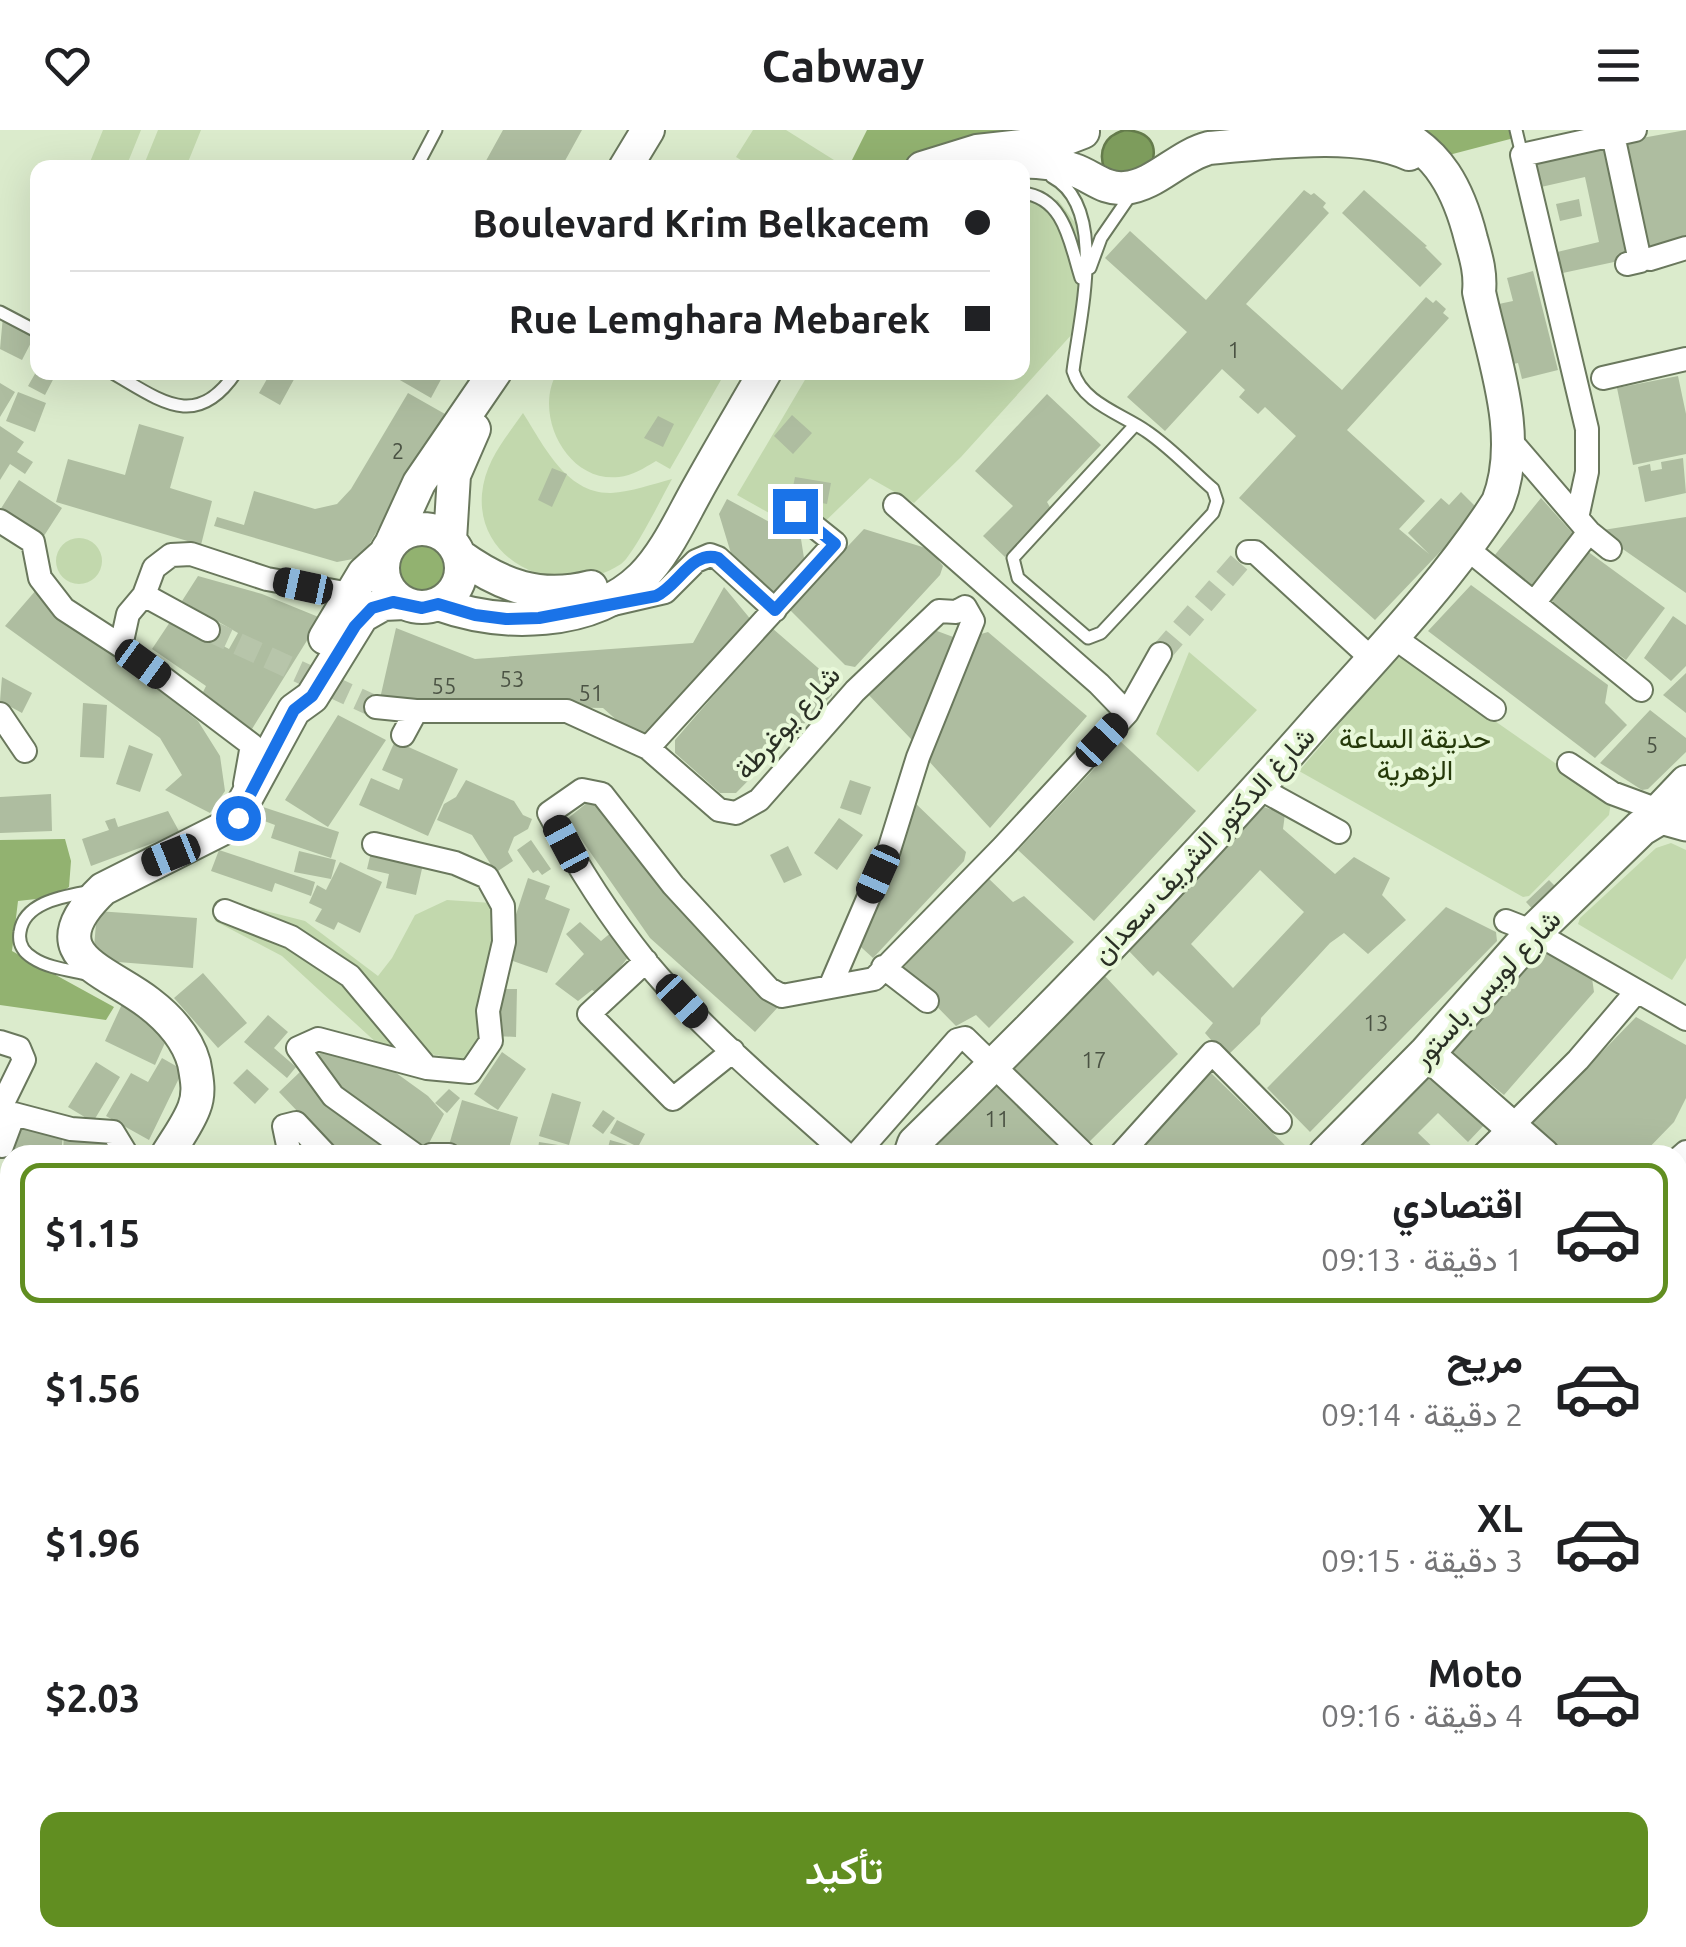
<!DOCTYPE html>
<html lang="ar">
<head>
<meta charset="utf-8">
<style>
  :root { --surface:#fff; --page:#f2f2f2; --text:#202124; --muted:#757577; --line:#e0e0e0; --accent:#618e21 }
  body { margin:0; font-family:Ubuntu,Vazirmatn,sans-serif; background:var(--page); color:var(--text); direction:rtl; height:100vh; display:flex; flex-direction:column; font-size:38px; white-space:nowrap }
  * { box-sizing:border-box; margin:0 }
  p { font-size:32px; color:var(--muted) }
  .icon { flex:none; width:55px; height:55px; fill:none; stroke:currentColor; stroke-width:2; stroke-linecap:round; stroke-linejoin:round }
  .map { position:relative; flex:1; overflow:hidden; direction:ltr }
  .panel { position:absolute; left:0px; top:1015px; width:1688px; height:802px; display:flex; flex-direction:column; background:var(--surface); border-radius:30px 30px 0 0; box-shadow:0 10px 40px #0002; direction:rtl }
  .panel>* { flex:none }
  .hud { position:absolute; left:30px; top:30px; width:1000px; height:220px; border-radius:20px; box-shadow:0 10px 40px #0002; direction:rtl; display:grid; align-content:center; height:220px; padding:0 40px; background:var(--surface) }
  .end { position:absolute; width:45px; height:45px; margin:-22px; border:12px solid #1a73e8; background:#fff; box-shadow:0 0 0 5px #fff }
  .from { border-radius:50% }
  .car { position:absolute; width:30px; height:60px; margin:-30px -15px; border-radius:12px; box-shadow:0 0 8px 2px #0007; background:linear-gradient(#222 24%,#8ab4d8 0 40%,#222 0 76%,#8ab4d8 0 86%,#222 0) }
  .hud b { display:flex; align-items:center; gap:35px; height:95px; font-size:38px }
  .hud b+b { border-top:2px solid var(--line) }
  .hud i { width:25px; height:25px; background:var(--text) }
  ul { padding:18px 0 0; list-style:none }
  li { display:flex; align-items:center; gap:30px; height:140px; margin:0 20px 15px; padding:0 20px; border:5px solid transparent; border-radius:20px }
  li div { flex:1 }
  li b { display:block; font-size:38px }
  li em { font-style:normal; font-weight:600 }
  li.current { border-color:var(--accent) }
  li>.icon { width:90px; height:90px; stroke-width:1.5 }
  .cta { display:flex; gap:20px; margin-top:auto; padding:20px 40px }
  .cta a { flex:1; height:115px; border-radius:20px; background:var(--accent); color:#fff; font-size:40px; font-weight:600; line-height:115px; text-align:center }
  header { display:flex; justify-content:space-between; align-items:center; height:130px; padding:0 40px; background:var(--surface); font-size:45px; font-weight:600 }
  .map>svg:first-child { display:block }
</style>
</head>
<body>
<header><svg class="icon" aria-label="menu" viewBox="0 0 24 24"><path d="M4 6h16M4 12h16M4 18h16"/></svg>Cabway<svg class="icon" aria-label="heart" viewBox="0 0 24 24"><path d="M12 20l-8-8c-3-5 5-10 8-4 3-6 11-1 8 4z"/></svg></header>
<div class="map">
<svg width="1686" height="1817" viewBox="0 0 1686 1817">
  <rect width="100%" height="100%" fill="#dbebcc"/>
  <path fill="#c2d8ad" d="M103 0H141L126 37H88Z
    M158 0H201L186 37H143Z
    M753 0H786L834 30 829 37H752L736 27Z
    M1023 64 1058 70 1082 102 1086 139 1073 203 961 327 914 373 870 348 810 406 737 365 809 243 1022 242Z
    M557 243H725L670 339 656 331C644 338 632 346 619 347 566 353 533 283 557 243Z
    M523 283C543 314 566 364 611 363 631 362 653 354 672 349 663 365 633 426 621 434 565 471 476 436 482 364 485 331 505 309 523 283Z
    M56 431a23 23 0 1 1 46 0a23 23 0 1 1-46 0Z
    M1189 522 1257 580 1198 642 1156 604Z
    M1403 527 1611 672 1609 685 1529 766 1523 767 1299 641 1396 528Z
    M1671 713 1686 720V828L1672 850 1578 794 1580 788 1656 718Z
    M447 770 492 773 500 815 480 920 467 930 380 916 282 826 215 791 235 773 305 791 378 846 392 828 415 785Z"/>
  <path fill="#92b270" d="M867 0H1049L920 37 848 38Z
    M1408 0H1512L1514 8 1445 26Z
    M398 439a26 26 0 1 1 52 0a26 26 0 1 1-52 0Z
    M65 709 71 731 69 757 54 767 18 771 12 821 114 877 106 890 0 875V710Z"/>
  <path fill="#7d9c5c" stroke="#647b4b" stroke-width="2.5" d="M1125 0C1158 2 1160 25 1144 48L1105 41C1097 21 1105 5 1125 0Z"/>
  <path fill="#aebda0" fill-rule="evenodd" d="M503 0H582L561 38H482Z
    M1686 0V108L1643 118 1620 12Z
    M1603 18 1628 129 1558 144 1553 123 1599 112 1585 47 1541 57 1536 33Z
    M1304 60 1311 65 1314 63 1326 73 1323 77 1329 83 1246 174 1342 260 1426 167 1433 173 1436 170 1446 179 1443 183 1449 188 1347 300 1425 371 1399 399 1429 424 1408 403 1441 368 1449 375 1461 362 1475 376 1482 378 1375 490 1239 368 1296 306 1265 277 1258 284 1239 267 1245 260 1222 239 1165 301 1127 267 1187 202 1105 128 1130 101 1206 170Z
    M1364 60 1427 116 1425 117 1442 134 1420 157 1342 83Z
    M1579 69 1582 86 1560 91 1556 74Z
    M1533 141 1558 240 1522 249 1518 233 1509 235 1494 175 1513 171 1507 148Z
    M3 186 36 203 22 230 0 219Z
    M36 242H57L45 265 28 256Z
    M271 242H298L280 275 259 263Z
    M386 242H445L431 268Z
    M1678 246 1686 284V324L1633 335 1617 258Z
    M0 253 15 262 0 287Z
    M18 262 46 273 35 302 6 291Z
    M408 263 445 284 366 420 353 429 337 432 214 396 217 387 244 395 254 361 315 379 337 374 351 359Z
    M1047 264 1101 315 1047 372 1051 379 1005 427 983 406 1013 376 975 341Z
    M792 285 812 303 793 324 774 306Z
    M658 286 674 294 663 317 644 308Z
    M139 294 184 307 170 358 212 371 201 415 56 372 68 329 125 345Z
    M0 296 24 312 17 322 33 332 25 344 10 334 0 350Z
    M1683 328 1686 363 1645 372 1638 337 1650 334 1651 341 1662 339 1661 332Z
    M552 338 567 344 552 377 538 370Z
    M795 347 831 353 827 374 791 367Z
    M19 350 62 378 40 412 0 385V380Z
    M1541 368 1577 408 1534 467 1490 431Z
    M727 369 801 409 804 428 772 464 733 430 719 384Z
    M1686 387V463L1604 406 1603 400Z
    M864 399 929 419 943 436 940 445 855 537 845 535 789 479Z
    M1583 418 1665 478 1626 530 1544 470Z
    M198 446 262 464 321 488 252 599 203 562 206 556 152 519 172 489 229 519 238 503 182 471Z
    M1471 455 1608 555 1605 573 1627 595 1595 628 1428 501Z
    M724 457 757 497 647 617 603 578 379 573 396 498 475 529 693 513Z
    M37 459 53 482 134 540 198 591 220 626 225 661 210 683 165 660 182 645 160 608 5 496Z
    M1673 486 1686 495V536L1671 551 1644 528Z
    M772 498 832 550V565L736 663H720L675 623V610Z
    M929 498 964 511 919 612 911 609 864 560Z
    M988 502 1087 586 990 698 926 628 981 504Z
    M1686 543V583L1663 565Z
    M2 547 32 563 22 583 0 571Z
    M83 573 107 575 104 628 80 627Z
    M1650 580 1686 608V622L1648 659 1642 660 1600 633Z
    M338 585 386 610 328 697 285 670Z
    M395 611 458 639 428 706 359 675 371 648 399 660 403 649 382 640Z
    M1120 611 1196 681 1094 791 1018 720Z
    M129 615 153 624 140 662 116 654Z
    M466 650 514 671 523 685 532 689 528 699 514 707 508 722 513 731 498 741 493 738 472 705 437 690 444 674 456 667Z
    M850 650 871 657 861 685 840 678Z
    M51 664 52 701 0 703V667Z
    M593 668 762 864 779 876 755 902 650 808 567 689Z
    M913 671 966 722 964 731 873 828 851 808Z
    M1261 676 1285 684 1283 699 1335 744 1354 727 1390 748 1382 765 1406 790 1368 824 1344 803 1330 813 1261 888 1260 894 1226 927 1205 903 1213 893 1158 841 1153 846 1127 819ZM1260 740 1304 782 1233 858 1191 814Z
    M263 677 339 702 331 728 271 708 275 695 259 689Z
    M168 681 180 703 91 736 82 709 109 700 105 691 115 688 118 697Z
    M839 688 863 705 837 740 814 723Z
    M531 710 551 739 542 745 538 740 533 743 517 720Z
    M788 716 802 745 784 753 770 725Z
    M372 718 424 730 416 765 386 758 389 744 367 739Z
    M219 720 315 752 311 766 275 753 272 762 211 741Z
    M299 721 336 730 331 749 294 742Z
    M340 732 382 752 360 803 338 792 334 800 315 791 322 779 309 773 317 755 326 760Z
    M987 747 1013 772 1024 766 1074 812 989 898 976 885 956 896 901 840Z
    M528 748 550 756 545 769 570 779 547 843 502 827Z
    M1549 750 1559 760 1536 783 1526 772Z
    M1446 777 1496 802 1497 811 1310 1002 1267 958Z
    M97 781 197 788 193 838 93 830Z
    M580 792 601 811 613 801 631 823 600 865 592 860 578 871 555 854 584 824 566 804Z
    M1534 816 1592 848 1594 862 1504 965 1438 912Z
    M203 843 247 893 218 918 174 868Z
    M1102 843 1178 924 1087 1014 1011 937Z
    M497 859H517L516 907 495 906Z
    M123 872 173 895 155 935 105 911Z
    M268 885 288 902 274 918 296 937 287 948 244 912Z
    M1636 887 1686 915V968L1674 992 1642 1025H1565L1532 994Z
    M327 916 392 940 428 966 444 984 426 1019 392 1004 371 978 344 962 318 930 320 922Z
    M502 922 526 939 498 980 474 964Z
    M162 928 183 940 149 1010 106 986 131 943 148 952Z
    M96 932 120 947 93 992 68 977Z
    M1427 935 1486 993 1468 1012 1438 983 1418 1003 1441 1025H1346Z
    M247 939 269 959 255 974 233 953Z
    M301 941 380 1014 372 1022 374 1025H339L279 962Z
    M1211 943 1295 1025H1130Z
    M995 954 1071 1025H928Z
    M449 959 460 968 447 983 435 973Z
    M552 963 581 972 569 1015 539 1006Z
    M462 970 518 987 507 1025H457L447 1022Z
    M603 980 615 988 603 1004 592 996Z
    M617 990 645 1004 638 1017 610 1003Z
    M13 999 63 1003 61 1025H11Z
    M64 1001 107 1003 106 1025H63Z
    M610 1010 631 1016 628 1025H606Z
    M539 1012 571 1017 570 1025H537Z
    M1686 1075V1115L1678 1118V1084Z
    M0 1105 10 1109V1151L0 1146Z
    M1678 1355 1686 1363V1438L1678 1446Z
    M7 1412 10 1414V1441L6 1446 0 1441V1421Z
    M0 1497H6L10 1559H0Z
    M1686 1669V1705L1678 1713V1670L1681 1674Z
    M1678 1755 1686 1764V1800L1678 1791Z
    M88 1808H118L114 1817H85Z
    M157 1808H193L192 1817H156Z
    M467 1808H514L524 1817H467L462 1812Z
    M663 1808H741L732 1817H672Z
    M803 1808H847L841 1817H794Z
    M938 1808H1003L994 1817H930Z
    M1020 1808H1091L1097 1817H1035Z
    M1148 1808H1243L1241 1817H1146Z
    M1274 1808H1326L1317 1817H1272Z
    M1454 1808H1547L1558 1813 1552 1808H1564L1558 1813 1565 1817H1454L1450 1815Z
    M1600 1808H1637L1627 1817H1590Z"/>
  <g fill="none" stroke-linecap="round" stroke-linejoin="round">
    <path stroke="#b7c5aa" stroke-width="22" stroke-dasharray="22 11" stroke-linecap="butt" d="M208 500 376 577
      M1160 524 1248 422"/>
    <defs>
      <path id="lane" d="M1516 0 1522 25
        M416 38 436 0
        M1052 47C1109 77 1079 190 1073 241 1082 273 1122 284 1146 301 1170 317 1191 340 1213 359L1217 371 1213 383 1101 503 1088 508 1018 448 1013 428 1135 295
        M1022 63C1065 67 1070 114 1081 148
        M1090 138 1101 108 1132 63
        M0 182 38 202
        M111 242C160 270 196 302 236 242
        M87 844C69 840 48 838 33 828 23 822 18 814 20 802 24 771 67 766 92 761
        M1679 1726 1686 1733"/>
      <path id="street" d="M1613 5 1640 131 1627 134
        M1650 129 1686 118
        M1603 248 1686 229
        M1509 309 1589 402 1610 419
        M895 375 1099 554 1127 583
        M1577 388 1587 342V299L1522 25 1635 0
        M0 391 33 412 40 448 64 479 121 516 252 615 245 654
        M1465 417 1641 560
        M1248 422H1255L1372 529
        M144 465 208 500
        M1534 473 1589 402
        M613 474 665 462 696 431 710 425 718 428 775 480
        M1403 494 1399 511 1494 579
        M121 516 128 484 144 465 154 438 171 425 191 424 267 449 350 464
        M376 577 416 581H567L648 618 719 680 736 683 759 670 855 561 939 481 956 482 965 477 973 491 918 627 889 720 830 857
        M0 584 25 621
        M403 605 416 581
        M648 618 835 413 795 381
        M1569 634 1612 663 1658 680
        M1259 658 1339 702
        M374 714 455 733 487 747 503 776 504 812 488 881 491 911 470 942 427 938 318 909 298 918 333 966 415 1025
        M225 781 291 807 350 846 427 938
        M1506 791 1534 802 1686 889
        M646 831 589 884 673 969 733 921
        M883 837 927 871
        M0 912 19 918 24 930 0 979
        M0 1004 2 1016 14 984 71 999 113 1002 127 1025
        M290 1025 284 996 296 993 326 1025
        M431 1025H449
        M847 1025C779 963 705 903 646 832 609 786 576 734 549 683L582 660 602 664 673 755 769 859 782 866 874 849 1003 717 1127 583 1160 524
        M856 1025 957 910 965 908 1085 1025
        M1120 1025 1212 923 1280 992
        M1483 1025 1578 930 1637 861
        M1678 1029 1686 1022
        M0 1172 10 1178
        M1678 1268 1686 1260
        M1678 1317 1686 1325
        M0 1552 10 1553
        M1678 1567 1686 1574
        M0 1631H10
        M0 1748 10 1749
        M392 1808 401 1817
        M1102 1808 1109 1817
        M72 1817 75 1808
        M132 1817 135 1808
        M1137 1817 1140 1808"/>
      <path id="secondary" d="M625 38 648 0
        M922 38 977 21 1057 12 1083 2
        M973 38C1005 30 1043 28 1074 40 1092 46 1104 60 1125 58 1156 55 1178 26 1209 18 1268 13 1357 0 1409 24
        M383 438a39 39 0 1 1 78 0a39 39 0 1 1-78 0Z
        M450 410 454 345 474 299
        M391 414 419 353 495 242
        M460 426C502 456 540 470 591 457
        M438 474C502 497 591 497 642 447 665 424 680 391 696 362 718 322 742 282 765 242
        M325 508 364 443 385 424
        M1648 692 1686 652
        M1427 923 1543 1025
        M167 1025C176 1010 188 994 194 978 200 963 197 949 194 933 187 908 170 889 149 873 105 839 34 825 103 759L232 694 294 580 312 567 362 486 383 474 405 473
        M910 1025 914 1013C1054 877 1190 736 1319 589 1381 520 1448 450 1498 372 1524 306 1493 228 1479 162 1481 143 1476 127 1471 109 1459 61 1439 20 1391 0
        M0 1089 10 1091
        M1262 1817 1264 1808"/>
      <path id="primary" d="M1326 1025 1427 923 1534 802 1641 698 1661 686 1686 693
        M1678 1144 1686 1140
        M1678 1491 1686 1483
        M764 1817 772 1808
        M912 1817 919 1808
        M1341 1817 1350 1808
        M1404 1817 1405 1808"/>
    </defs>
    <use href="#lane" stroke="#6a785d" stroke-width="15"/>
    <use href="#street" stroke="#6a785d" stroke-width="26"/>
    <use href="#secondary" stroke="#6a785d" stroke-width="36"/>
    <use href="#primary" stroke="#6a785d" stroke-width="39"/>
    <use href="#lane" stroke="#fff" stroke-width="11"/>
    <use href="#street" stroke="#fff" stroke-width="22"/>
    <use href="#secondary" stroke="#fff" stroke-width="32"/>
    <use href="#primary" stroke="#fff" stroke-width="35"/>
  </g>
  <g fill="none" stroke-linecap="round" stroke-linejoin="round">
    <path stroke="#1a73e8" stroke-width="12" d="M238 688 294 580 312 566 355 496 372 478 393 472 422 478 438 474 475 485 506 489 539 488 656 466C678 456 692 420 718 428L775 480 835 414 795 381"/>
  </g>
  <g text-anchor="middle" stroke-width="8" stroke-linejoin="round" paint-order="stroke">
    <g font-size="22" fill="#4a5243">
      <text x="1234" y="228">1</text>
      <text x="398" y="329">2</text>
      <text x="512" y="557">53</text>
      <text x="444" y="564">55</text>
      <text x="591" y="571">51</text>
      <text x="1652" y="623">5</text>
      <text x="1376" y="901">13</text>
      <text x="1094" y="938">17</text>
      <text x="997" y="997">11</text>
    </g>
    <g font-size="28" fill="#292f24" stroke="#e8f8d9">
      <text transform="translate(787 592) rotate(-48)" y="10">شارع يوغرطة</text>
      <text transform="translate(1203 715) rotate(-47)" y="10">شارغ الدكتور الشريف سعدان</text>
      <text transform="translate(1486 858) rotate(-47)" y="10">شارع لويس باستور</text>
    </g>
    <g font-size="28" fill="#253909" stroke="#e8f8d9">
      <text x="1415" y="618">حديقة الساعة<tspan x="1415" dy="32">الزهرية</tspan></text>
    </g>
  </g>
</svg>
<i class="end from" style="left:238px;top:688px"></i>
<i class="end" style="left:795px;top:381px"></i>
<i class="car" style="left:303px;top:456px;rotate:282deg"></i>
<i class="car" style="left:143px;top:534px;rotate:126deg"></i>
<i class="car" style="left:1102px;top:610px;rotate:43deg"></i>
<i class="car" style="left:566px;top:714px;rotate:332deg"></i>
<i class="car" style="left:171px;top:725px;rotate:248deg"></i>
<i class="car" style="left:878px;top:744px;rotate:204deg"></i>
<i class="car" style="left:682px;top:871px;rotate:137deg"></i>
<div class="hud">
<b><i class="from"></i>Boulevard Krim Belkacem</b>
<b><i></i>Rue Lemghara Mebarek</b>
</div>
<section class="panel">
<ul>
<li class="current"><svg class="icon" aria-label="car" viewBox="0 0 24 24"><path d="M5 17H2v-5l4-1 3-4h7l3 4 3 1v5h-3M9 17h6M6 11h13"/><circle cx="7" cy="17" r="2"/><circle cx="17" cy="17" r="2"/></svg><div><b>اقتصادي</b><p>1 دقيقة · 09:13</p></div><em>$1.15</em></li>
<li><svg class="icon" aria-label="car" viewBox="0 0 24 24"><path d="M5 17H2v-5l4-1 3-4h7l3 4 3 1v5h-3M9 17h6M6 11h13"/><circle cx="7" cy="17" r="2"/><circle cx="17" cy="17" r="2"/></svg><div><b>مريح</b><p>2 دقيقة · 09:14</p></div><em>$1.56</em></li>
<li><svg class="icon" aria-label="car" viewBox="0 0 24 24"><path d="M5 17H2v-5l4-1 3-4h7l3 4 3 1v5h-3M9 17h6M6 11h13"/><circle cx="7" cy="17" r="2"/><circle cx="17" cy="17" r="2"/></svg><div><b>XL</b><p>3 دقيقة · 09:15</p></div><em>$1.96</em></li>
<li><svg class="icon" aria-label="car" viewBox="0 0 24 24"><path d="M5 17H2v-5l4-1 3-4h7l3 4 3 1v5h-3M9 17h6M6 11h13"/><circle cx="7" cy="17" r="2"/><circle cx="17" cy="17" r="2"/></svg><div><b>Moto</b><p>4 دقيقة · 09:16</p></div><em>$2.03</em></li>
</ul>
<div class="cta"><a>تأكيد</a></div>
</section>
</div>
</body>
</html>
